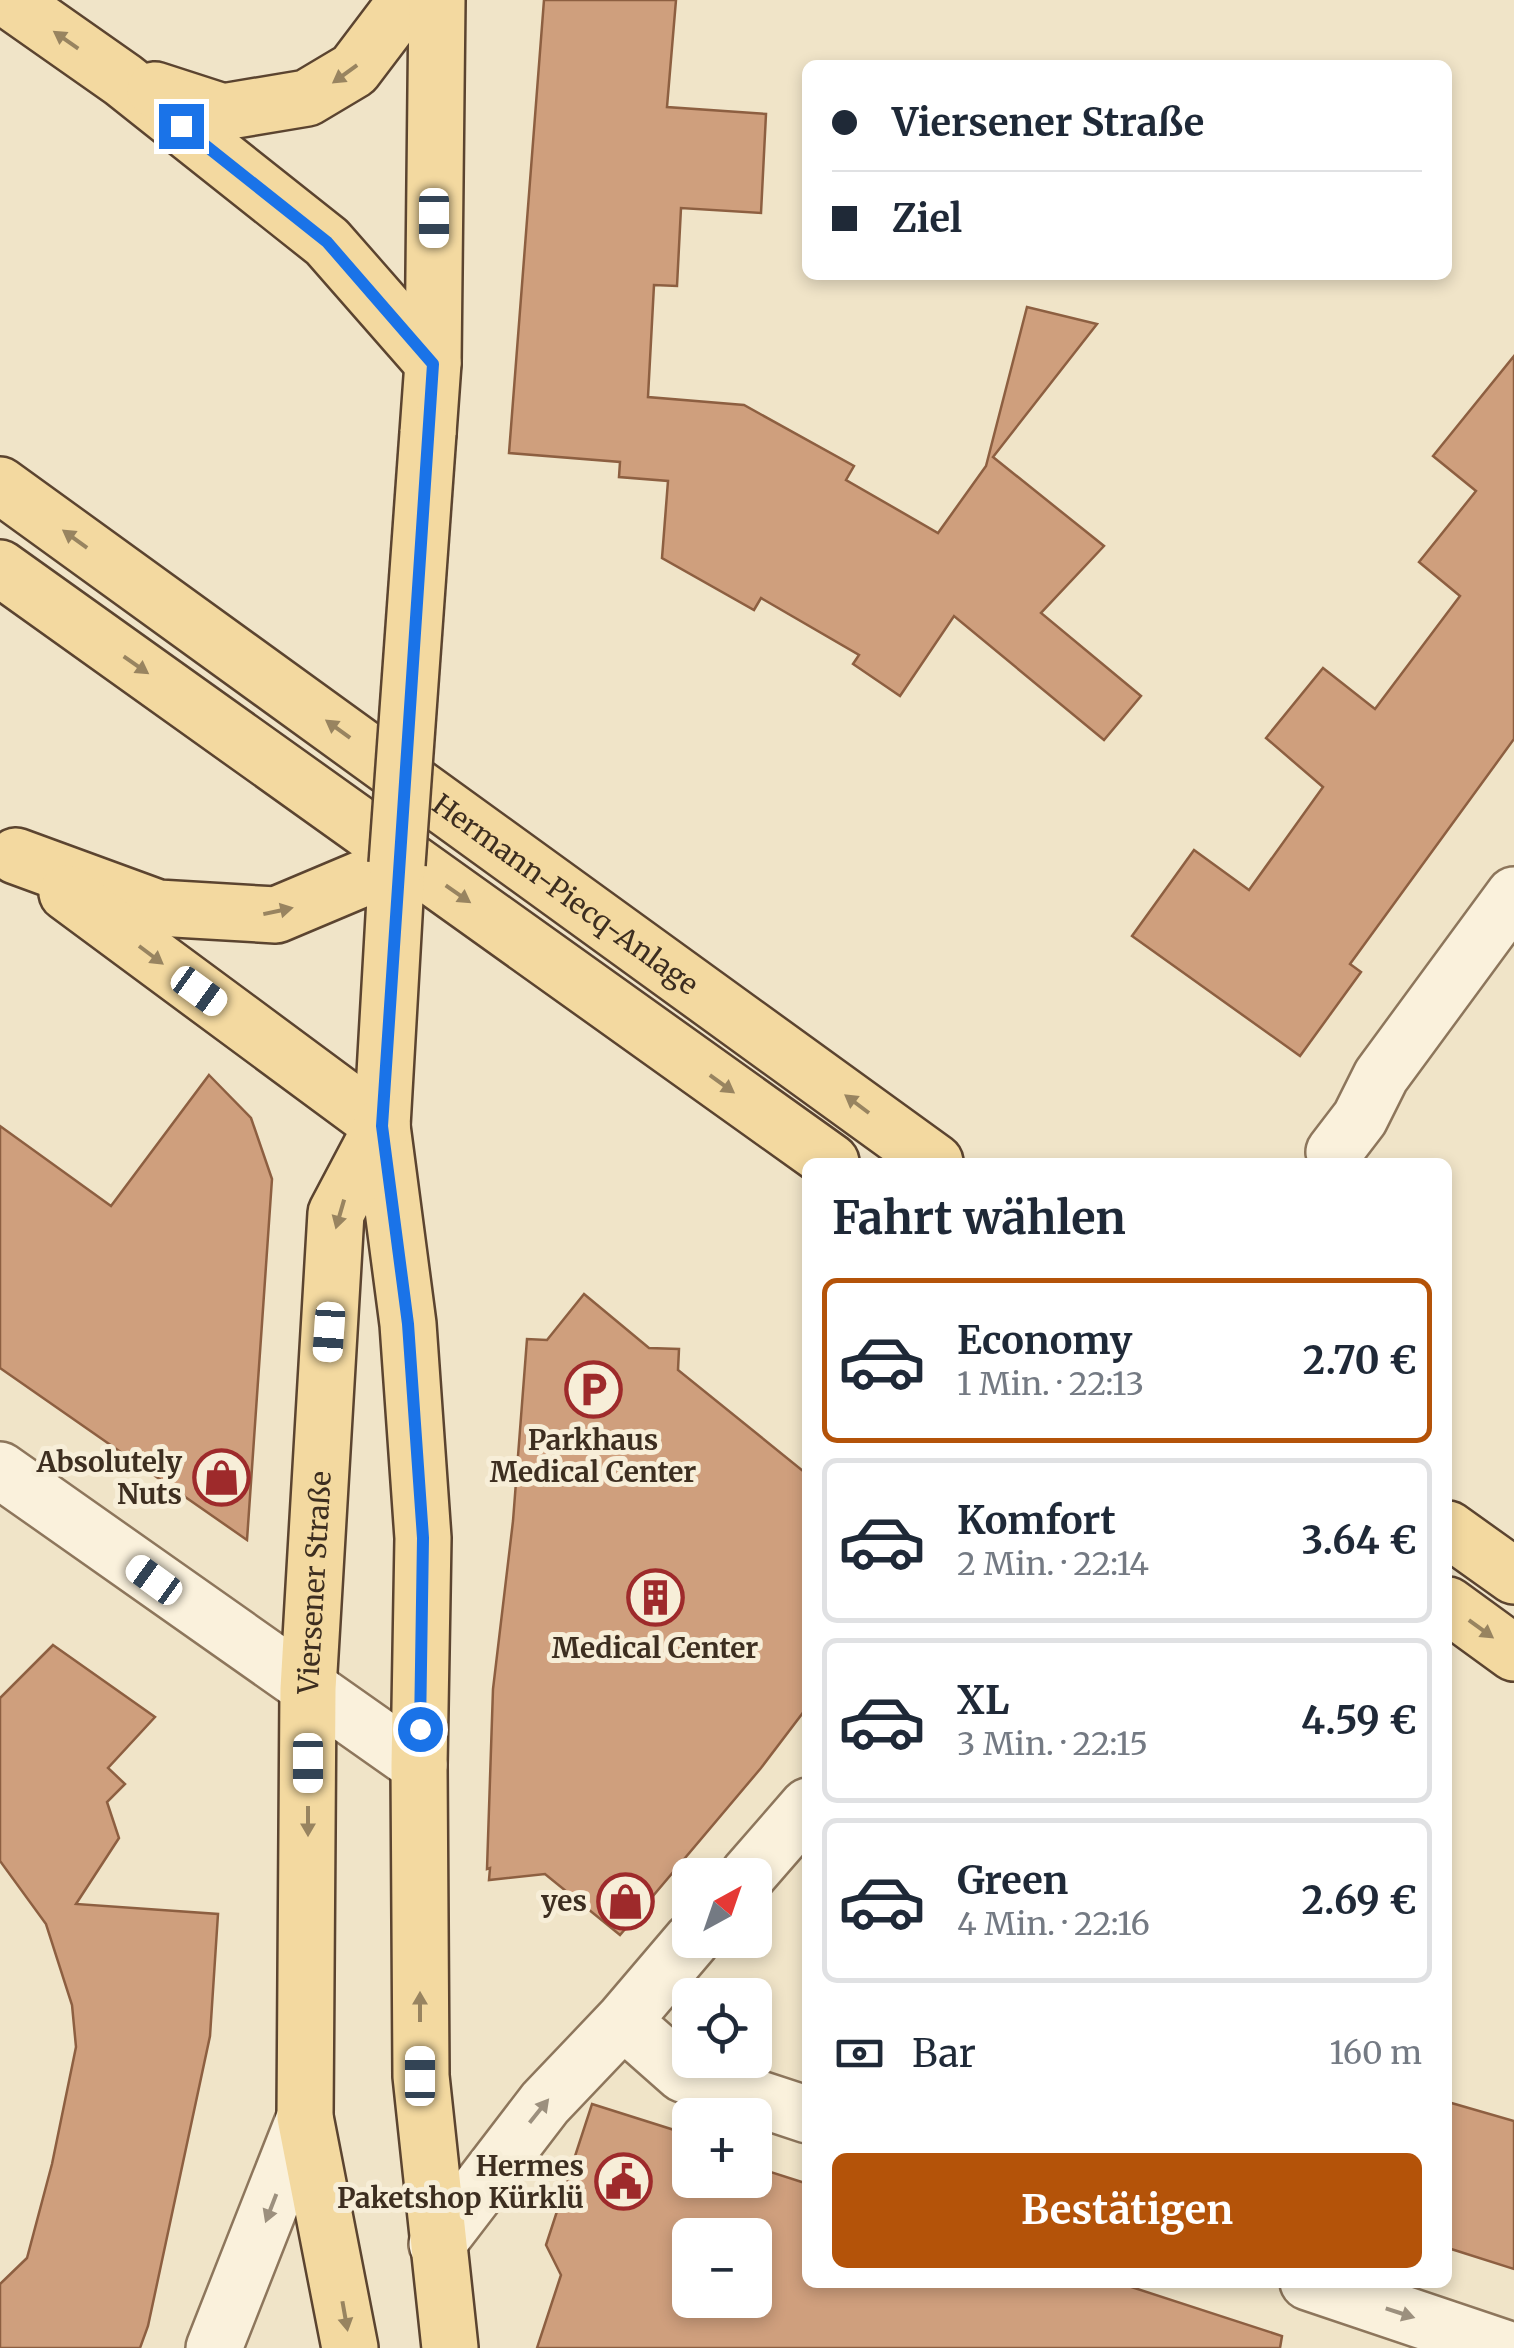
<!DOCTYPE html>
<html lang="de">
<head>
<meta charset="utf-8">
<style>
  :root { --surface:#fff; --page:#f2f2f3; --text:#1f2937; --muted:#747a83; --line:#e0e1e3; --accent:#b45309 }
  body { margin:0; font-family:Merriweather,serif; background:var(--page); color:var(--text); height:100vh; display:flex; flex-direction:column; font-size:38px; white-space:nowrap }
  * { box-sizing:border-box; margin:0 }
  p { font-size:32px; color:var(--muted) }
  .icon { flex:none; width:55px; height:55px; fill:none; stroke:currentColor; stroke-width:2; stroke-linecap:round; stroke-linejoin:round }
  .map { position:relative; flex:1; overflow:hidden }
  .sheet { position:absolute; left:802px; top:1158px; width:650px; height:1130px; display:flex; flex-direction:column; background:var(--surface); border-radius:15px; box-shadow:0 5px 15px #0003 }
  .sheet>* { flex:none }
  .hud { position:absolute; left:802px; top:60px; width:650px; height:220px; border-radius:15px; box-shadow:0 5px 15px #0003; display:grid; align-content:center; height:220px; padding:0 30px; background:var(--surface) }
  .needle { width:65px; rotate:40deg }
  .tools { position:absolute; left:672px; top:1858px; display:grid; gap:20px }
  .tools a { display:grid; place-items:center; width:100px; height:100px; border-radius:15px; background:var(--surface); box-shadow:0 5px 15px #0003; font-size:50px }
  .end { position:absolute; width:45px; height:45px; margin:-22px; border:12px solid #1a73e8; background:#fff; box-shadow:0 0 0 5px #fff }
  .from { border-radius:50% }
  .car { position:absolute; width:30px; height:60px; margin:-30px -15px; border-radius:12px; box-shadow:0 0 8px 2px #0007; background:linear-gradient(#fff 24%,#345 0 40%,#fff 0 76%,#345 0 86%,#fff 0) }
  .hud b { display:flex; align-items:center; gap:35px; height:95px; font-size:38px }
  .hud b+b { border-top:2px solid var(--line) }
  .hud i { width:25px; height:25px; background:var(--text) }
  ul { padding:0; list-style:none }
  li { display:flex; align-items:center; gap:30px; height:165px; margin:0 20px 15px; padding:0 10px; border:5px solid var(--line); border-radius:15px }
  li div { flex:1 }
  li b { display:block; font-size:38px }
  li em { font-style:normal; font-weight:700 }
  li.selected { border-color:var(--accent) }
  li>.icon { width:90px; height:90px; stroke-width:1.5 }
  h2 { padding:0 30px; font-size:45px; line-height:120px }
  .pay { display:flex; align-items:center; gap:25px; height:110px; padding:0 30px; font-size:38px }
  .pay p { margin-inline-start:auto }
  .action { display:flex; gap:20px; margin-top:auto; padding:20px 30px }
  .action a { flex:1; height:115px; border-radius:15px; background:var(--accent); color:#fff; font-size:40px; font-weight:700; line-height:115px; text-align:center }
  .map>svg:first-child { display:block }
</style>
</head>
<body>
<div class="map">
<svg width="1514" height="2348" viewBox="0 0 1514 2348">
  <rect width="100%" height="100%" fill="#f0e4c8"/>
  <path fill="#cf9f7d" stroke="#8d5f41" stroke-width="2.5" fill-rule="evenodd" d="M544 0H676L667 107 766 114 761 213 681 208 677 286 654 285 648 397 744 405 854 466 846 480 938 533 986 466 1027 307 1097 324 993 457 1104 546 1041 613 1141 696 1104 740 954 616 900 696 853 664 859 655 761 598 754 610 662 558 668 481 619 477 620 462 509 453Z
    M1514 356V739L1350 964 1361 972 1300 1056 1132 936 1194 850 1249 890 1323 787 1266 738 1323 668 1375 709 1460 596 1419 562 1476 491 1433 456Z
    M209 1075 251 1118 272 1179 247 1540 0 1368V1126L111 1206Z
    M584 1294 649 1348 679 1349 678 1370 808 1475V1706L761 1768 620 1935 545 1874 489 1880 490 1868 487 1869 493 1689 513 1521 527 1339 547 1340Z
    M53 1645 155 1717 108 1768 125 1784 107 1802 119 1838 76 1904 218 1914 210 2036 148 2326 140 2348H0V2284L27 2258 52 2164 76 2047 72 2005 46 1924 0 1861V1698Z
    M1448 2102 1514 2121V2269L1448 2248Z
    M592 2104 690 2135V2180H755V2167L808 2184V2282H1116L1282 2336 1280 2348H537L561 2275 546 2245ZM690 2235H755V2300H690Z"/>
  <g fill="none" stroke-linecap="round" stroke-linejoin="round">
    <defs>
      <path id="minor" d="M1334 1152 1360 1118 1381 1076 1514 895
        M0 1470 419 1765
        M748 1875 808 1806
        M623 2021 683 2074 808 2115
        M437 2244 545 2103 623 2021 692 1940
        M1308 2282 1504 2348
        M214 2348 305 2117"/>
      <g id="major">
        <path d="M9 0 123 80 327 242 433 363"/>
        <path d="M155 90 223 112 307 98 354 70 407 0"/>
        <path d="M428 433 433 363 437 0"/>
        <path id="s1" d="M0 485 935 1162"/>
        <path d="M0 568 831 1162"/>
        <path d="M16 856 158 908 276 915 397 864 382 1126 408 1324 423 1538 419 1765 421 2076 450 2348"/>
        <path d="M67 893 382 1126"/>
        <path d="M1448 1529 1514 1576"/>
        <path d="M1448 1605 1514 1653"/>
        <path id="s2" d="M350 2348 305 2117 308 1689 336 1213 382 1126"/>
      </g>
    </defs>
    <use href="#minor" stroke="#8d765c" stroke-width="60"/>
    <use href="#major" stroke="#5b4430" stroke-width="60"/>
    <use href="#minor" stroke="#faf1dc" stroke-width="55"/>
    <use href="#major" stroke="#f3d9a0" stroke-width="55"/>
    <defs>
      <path id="major-bridge" d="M397 864 428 433"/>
    </defs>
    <use href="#major-bridge" stroke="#5b4430" stroke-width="60" stroke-linecap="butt"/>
    <use href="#major-bridge" stroke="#f3d9a0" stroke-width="55"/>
  </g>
  <defs><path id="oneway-solid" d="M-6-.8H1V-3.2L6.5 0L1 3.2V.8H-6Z" transform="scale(2.5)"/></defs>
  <g fill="#988460">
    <use href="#oneway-solid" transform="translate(66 40) rotate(-145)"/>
    <use href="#oneway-solid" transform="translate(345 74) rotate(144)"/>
    <use href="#oneway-solid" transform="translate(75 539) rotate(-144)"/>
    <use href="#oneway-solid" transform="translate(136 665) rotate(35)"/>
    <use href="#oneway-solid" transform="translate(338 729) rotate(-144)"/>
    <use href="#oneway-solid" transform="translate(458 894) rotate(35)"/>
    <use href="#oneway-solid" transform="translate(278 911) rotate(-12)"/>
    <use href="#oneway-solid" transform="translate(151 955) rotate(37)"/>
    <use href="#oneway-solid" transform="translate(722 1084) rotate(36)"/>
    <use href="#oneway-solid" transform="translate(857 1104) rotate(-143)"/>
    <use href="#oneway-solid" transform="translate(340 1214) rotate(106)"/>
    <use href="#oneway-solid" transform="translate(1481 1629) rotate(36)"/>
    <use href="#oneway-solid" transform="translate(308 1821) rotate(90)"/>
    <use href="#oneway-solid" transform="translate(420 2007) rotate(-90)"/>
    <use href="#oneway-solid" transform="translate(345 2316) rotate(80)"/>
  </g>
  <g fill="#9c907e">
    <use href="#oneway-solid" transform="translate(539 2111) rotate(-51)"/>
    <use href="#oneway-solid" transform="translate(271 2208) rotate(111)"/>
    <use href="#oneway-solid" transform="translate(1400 2313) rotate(18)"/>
  </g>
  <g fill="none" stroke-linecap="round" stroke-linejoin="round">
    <path stroke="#1a73e8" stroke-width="12" d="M181 126 327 242 433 364 382 1126 408 1324 423 1538 420 1729"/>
  </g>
  <defs>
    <symbol id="parking-ring" viewBox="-11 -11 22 22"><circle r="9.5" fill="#f7eed8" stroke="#9e2a2b" stroke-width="1.5"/><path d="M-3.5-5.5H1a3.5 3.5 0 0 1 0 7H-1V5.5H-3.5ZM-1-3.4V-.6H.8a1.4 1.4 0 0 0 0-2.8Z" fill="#9e2a2b"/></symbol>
    <symbol id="shop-ring" viewBox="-11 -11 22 22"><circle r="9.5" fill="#f7eed8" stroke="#9e2a2b" stroke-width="1.5"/><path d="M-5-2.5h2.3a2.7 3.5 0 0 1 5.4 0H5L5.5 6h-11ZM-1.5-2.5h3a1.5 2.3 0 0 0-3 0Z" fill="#9e2a2b"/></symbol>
    <symbol id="building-ring" viewBox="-11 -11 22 22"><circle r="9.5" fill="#f7eed8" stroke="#9e2a2b" stroke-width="1.5"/><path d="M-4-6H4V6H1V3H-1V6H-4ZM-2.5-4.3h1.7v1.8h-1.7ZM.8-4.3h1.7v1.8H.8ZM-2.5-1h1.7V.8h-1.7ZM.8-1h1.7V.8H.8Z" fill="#9e2a2b"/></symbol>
    <symbol id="civic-ring" viewBox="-11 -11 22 22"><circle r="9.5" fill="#f7eed8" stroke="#9e2a2b" stroke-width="1.5"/><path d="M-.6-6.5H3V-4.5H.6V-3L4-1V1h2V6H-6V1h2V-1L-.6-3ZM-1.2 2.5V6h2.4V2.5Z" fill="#9e2a2b"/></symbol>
  </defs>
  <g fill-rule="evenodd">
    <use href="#parking-ring" x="562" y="1358" width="63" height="63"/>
    <use href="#shop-ring" x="190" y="1446" width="63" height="63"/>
    <use href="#building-ring" x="624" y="1566" width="63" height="63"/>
    <use href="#shop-ring" x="594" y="1870" width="63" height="63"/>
    <use href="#civic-ring" x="592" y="2150" width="63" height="63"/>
  </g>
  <g text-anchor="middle" stroke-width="10" stroke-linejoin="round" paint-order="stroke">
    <g font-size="28" fill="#3d2e20" stroke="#f7eed8">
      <text dy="10" stroke="none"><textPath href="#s1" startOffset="698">Hermann-Piecq-Anlage</textPath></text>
      <text dy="10" stroke="none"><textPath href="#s2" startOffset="770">Viersener Straße</textPath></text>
    </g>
    <g font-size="28" font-weight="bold" fill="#3d2e20" stroke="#f7eed8" text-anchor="end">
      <text x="593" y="1450" text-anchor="middle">Parkhaus<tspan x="593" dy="32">Medical Center</tspan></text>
      <text x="182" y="1472">Absolutely<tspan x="182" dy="32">Nuts</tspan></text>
      <text x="655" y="1658" text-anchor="middle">Medical Center</text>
      <text x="587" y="1911">yes</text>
      <text x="584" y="2176">Hermes<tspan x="584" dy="32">Paketshop Kürklü</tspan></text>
    </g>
  </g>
</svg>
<div class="tools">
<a><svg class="needle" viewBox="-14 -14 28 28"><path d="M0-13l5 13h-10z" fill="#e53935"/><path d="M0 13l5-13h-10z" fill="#747a83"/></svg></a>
<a><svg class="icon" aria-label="locate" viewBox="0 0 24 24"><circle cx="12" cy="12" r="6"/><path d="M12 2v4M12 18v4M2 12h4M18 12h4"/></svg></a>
<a>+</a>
<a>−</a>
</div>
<i class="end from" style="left:420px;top:1729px"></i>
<i class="end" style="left:181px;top:126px"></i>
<i class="car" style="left:434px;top:218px;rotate:180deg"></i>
<i class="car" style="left:199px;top:991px;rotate:126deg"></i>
<i class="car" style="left:329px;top:1332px;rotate:184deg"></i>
<i class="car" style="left:154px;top:1580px;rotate:306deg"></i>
<i class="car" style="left:308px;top:1763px;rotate:180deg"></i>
<i class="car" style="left:420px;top:2076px;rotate:0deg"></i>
<div class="hud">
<b><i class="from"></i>Viersener Straße</b>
<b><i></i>Ziel</b>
</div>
<section class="sheet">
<h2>Fahrt wählen</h2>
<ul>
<li class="selected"><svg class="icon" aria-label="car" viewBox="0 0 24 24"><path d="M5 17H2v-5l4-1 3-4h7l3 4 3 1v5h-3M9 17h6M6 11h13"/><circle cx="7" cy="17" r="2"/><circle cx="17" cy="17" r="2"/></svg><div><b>Economy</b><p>1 Min. · 22:13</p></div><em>2.70 €</em></li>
<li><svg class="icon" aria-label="car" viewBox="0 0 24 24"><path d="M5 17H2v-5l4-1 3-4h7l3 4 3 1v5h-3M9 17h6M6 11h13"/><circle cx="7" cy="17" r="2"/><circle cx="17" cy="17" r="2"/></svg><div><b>Komfort</b><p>2 Min. · 22:14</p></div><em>3.64 €</em></li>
<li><svg class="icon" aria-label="car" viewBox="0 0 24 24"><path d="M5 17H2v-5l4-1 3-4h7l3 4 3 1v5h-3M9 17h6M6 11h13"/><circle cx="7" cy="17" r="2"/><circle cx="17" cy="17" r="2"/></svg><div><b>XL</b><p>3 Min. · 22:15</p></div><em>4.59 €</em></li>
<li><svg class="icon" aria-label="car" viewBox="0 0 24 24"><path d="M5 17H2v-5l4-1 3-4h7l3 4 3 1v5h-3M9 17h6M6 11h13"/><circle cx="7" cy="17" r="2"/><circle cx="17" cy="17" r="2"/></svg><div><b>Green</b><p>4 Min. · 22:16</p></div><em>2.69 €</em></li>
</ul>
<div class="pay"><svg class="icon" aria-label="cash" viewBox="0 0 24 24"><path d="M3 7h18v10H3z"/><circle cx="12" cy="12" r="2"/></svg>Bar<p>160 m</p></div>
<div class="action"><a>Bestätigen</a></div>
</section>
</div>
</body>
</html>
